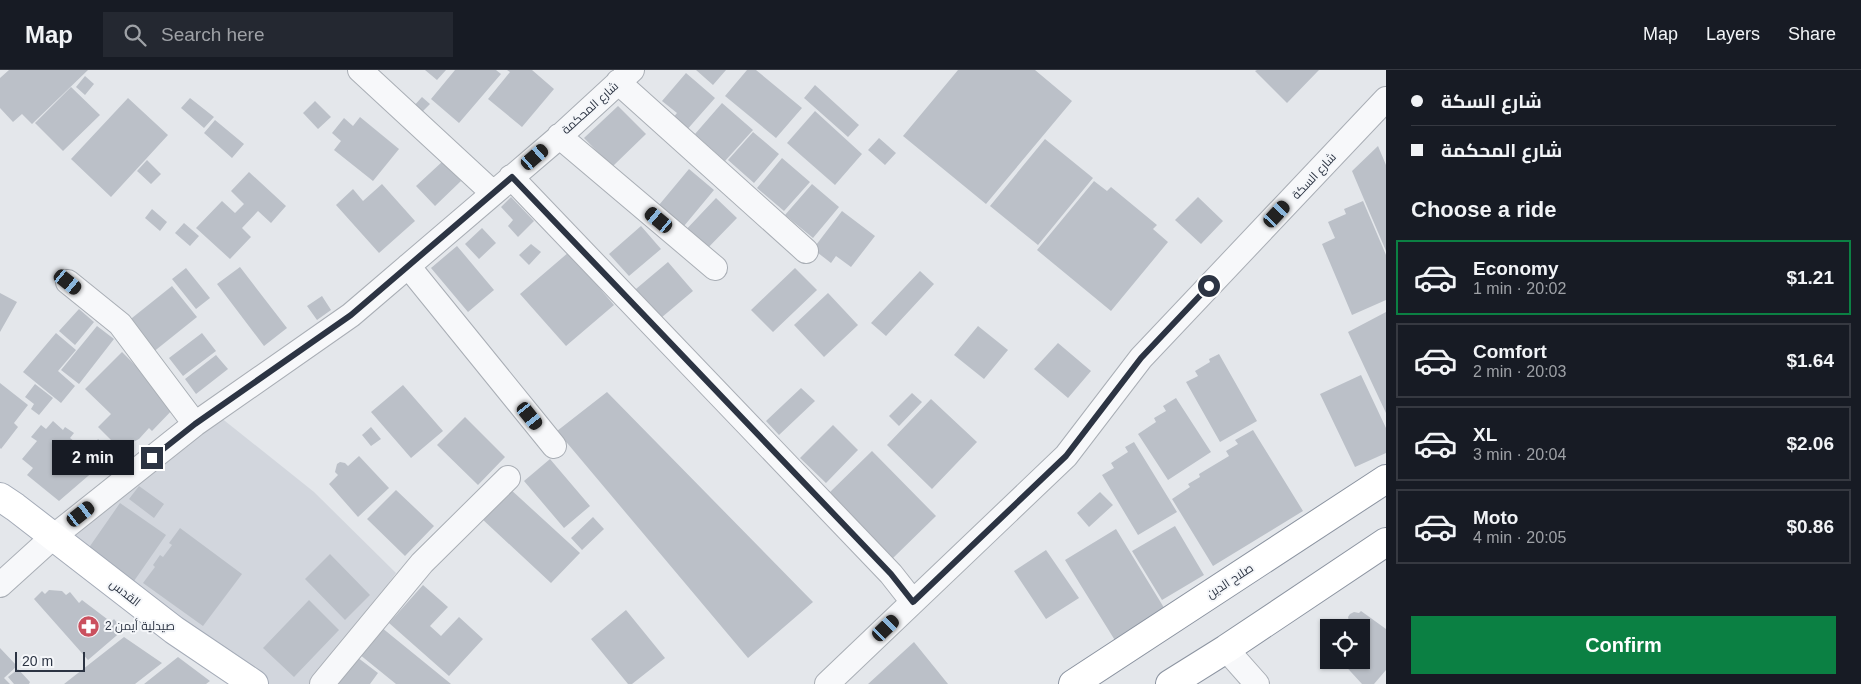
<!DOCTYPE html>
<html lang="en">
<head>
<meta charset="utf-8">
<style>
  :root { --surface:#171b24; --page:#242831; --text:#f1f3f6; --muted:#9ea1a6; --line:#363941; --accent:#0b8043 }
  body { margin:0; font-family:Arial,Cairo,sans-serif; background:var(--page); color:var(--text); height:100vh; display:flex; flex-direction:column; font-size:19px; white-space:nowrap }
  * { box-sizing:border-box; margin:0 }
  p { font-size:16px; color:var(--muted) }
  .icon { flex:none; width:28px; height:28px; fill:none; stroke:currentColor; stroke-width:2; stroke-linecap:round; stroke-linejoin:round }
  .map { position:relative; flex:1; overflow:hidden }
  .panel { display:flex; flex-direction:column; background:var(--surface); width:475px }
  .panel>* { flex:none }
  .hud { display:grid; align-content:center; height:110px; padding:0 25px; background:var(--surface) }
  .buttons { position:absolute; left:1320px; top:549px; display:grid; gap:10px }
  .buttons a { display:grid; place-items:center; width:50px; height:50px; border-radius:0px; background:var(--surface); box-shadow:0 1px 4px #0004; font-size:25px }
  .scale { position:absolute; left:15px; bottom:12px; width:70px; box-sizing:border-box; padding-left:5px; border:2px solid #2c3443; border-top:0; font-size:14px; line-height:18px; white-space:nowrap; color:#2c3443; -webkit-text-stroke:4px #f4f6f9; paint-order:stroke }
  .end { position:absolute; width:22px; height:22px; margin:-11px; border:6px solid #2c3443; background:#fff; box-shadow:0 0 0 2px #fff }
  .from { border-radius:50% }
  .bubble { position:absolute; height:35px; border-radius:0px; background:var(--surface); box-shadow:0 1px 4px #0004; font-size:16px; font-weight:800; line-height:35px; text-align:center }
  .car { position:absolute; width:15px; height:30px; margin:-15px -8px; border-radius:6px; box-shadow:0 0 4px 1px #0007; background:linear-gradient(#222 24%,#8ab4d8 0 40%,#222 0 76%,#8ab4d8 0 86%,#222 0) }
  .hud b { display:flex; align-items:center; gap:18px; height:48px; font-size:19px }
  .hud b+b { border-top:1px solid var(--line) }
  .hud i { width:12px; height:12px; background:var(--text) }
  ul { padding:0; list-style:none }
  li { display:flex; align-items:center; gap:15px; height:75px; margin:0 10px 8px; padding:0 15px; border:2px solid var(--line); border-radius:0px }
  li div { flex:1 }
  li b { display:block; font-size:19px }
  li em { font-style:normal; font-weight:800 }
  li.active { border-color:var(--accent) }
  li>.icon { width:45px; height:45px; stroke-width:1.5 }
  h2 { padding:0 25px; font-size:22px; line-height:60px }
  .primary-button { display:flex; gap:10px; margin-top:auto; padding:10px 25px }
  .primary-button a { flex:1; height:58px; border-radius:0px; background:var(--accent); color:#fff; font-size:20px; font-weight:800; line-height:58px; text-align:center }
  header { display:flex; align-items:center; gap:30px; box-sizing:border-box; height:70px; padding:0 25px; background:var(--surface); border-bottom:1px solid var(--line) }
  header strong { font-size:24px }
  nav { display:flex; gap:28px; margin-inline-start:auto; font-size:18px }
  .search { width:350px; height:45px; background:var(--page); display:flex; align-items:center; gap:12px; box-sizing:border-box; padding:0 18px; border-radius:0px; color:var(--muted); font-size:19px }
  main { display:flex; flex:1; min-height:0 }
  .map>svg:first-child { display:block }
</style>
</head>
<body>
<header>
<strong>Map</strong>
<div class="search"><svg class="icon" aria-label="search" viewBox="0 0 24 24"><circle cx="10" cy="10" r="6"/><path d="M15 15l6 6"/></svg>Search here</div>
<nav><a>Map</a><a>Layers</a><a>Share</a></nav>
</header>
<main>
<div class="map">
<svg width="1386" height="614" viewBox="0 0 1386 614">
  <rect width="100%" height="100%" fill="#e4e7eb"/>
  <path fill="#d2d6dd" d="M210 339 314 422 396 503 317 614H261L69 472Z"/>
  <path fill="#bbc0c8" d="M9 0H88L32 54 22 44 13 52 0 38V8Z
    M425 0H446L437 10Z
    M455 0H496L501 4 459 53 431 29Z
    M507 0H532L554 19 522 57 488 29 510 2Z
    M696 0H726L713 15Z
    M747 0H756L802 38 776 68 725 26Z
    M958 0H1035L1072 31 986 134 903 66Z
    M1257 0H1319L1287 33 1255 1Z
    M686 3 715 28 685 62 671 50 677 43 662 31Z
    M85 6 94 14 85 25 76 17Z
    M815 15 859 55 848 67 804 28Z
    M71 17 100 45 63 81 35 53Z
    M422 27 430 34 419 45 412 38Z
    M128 28 168 65 111 127 71 89Z
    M190 28 214 47 204 58 181 38Z
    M315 31 331 47 318 59 303 43Z
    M722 33 753 60 725 91 695 64Z
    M618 36 646 64 612 97 584 68Z
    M815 41 862 84 835 115 787 73Z
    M360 47 399 79 373 111 334 80 341 71 332 63 344 48 353 56Z
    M215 50 244 74 232 88 204 63Z
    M753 62 779 84 754 113 728 90Z
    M879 68 896 83 885 95 868 80Z
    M1045 69 1093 108 1038 175 990 136Z
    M1378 76 1386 95V181L1352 101Z
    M782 88 810 112 784 141 757 118Z
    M147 90 161 104 151 114 137 101Z
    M443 91 461 111 435 136 416 116Z
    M689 99 714 120 679 162 654 141Z
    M249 102 286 136 271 153 258 141 242 158 251 167 230 189 196 158 222 131 235 143 244 134 231 121Z
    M1094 111 1107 121 1111 117 1157 155 1153 159 1168 172 1111 241 1037 180Z
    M382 114 415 151 379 183 336 135 353 119 363 131Z
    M812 114 839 137 813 168 785 145Z
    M511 127 534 151 518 167 508 156 513 150 501 137Z
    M1198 127 1223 151 1201 174 1175 150Z
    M716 128 737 148 702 184 681 165Z
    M1363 131 1386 185V230L1352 245 1322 174 1335 168 1328 152 1346 144 1344 139Z
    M152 139 167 152 160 161 145 148Z
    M842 141 875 166 851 197 836 186 831 193 813 179Z
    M184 153 199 166 190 176 175 163Z
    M641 156 661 179 629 206 609 184Z
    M482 158 496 173 479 189 465 174Z
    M531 174 541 182 529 195 519 185Z
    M457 176 494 220 468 242 431 198Z
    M569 182 614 235 566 276 520 224Z
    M668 192 693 221 655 253 630 224Z
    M240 197 287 258 264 276 217 214Z
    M186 198 210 228 196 239 172 209Z
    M795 198 817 220 773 262 751 240Z
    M920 201 934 214 886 266 871 253Z
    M172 216 197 247 152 283 127 252Z
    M0 223 17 232 0 262Z
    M828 223 858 255 824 287 794 255Z
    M322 226 331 240 317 250 307 236Z
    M79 239 94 252 75 275 59 261Z
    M1386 242V343L1348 262Z
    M97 256 114 269 79 314 61 300Z
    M978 256 1008 280 984 309 954 285Z
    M56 263 76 280 58 301 75 316 61 333 23 302Z
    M202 263 216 281 183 306 169 288Z
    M1058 273 1091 301 1068 328 1034 299Z
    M122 282 176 336 152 361 149 358 139 369 120 379 98 357 111 344 85 319Z
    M1219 284 1257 351 1220 372 1186 312 1198 306 1195 301 1210 292 1209 289Z
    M216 285 228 299 196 324 185 309Z
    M1361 305 1386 358V383L1355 397 1320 324Z
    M0 313 28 335 14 353 18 357 1 379 0 378Z
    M35 314 53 328 39 345 31 339 34 334 25 327Z
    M403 315 443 361 411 388 371 342Z
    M801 318 815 331 779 365 766 351Z
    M607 322 813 532 748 588 557 361Z
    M912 323 922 332 899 356 889 346Z
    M1176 328 1211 382 1168 410 1138 364 1156 352 1154 348 1166 341 1163 336Z
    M931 329 977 372 932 419 887 375Z
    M465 347 505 387 478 415 437 375Z
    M53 351 63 360 65 357 74 363 70 368 82 377 80 379 95 391 90 396 95 400 59 431 27 405 33 398 22 389 37 371 31 367 41 355 46 359Z
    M833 355 858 380 826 413 800 388Z
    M371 357 381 369 371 376 362 365Z
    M1253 360 1303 441 1213 496 1172 429 1190 417 1188 414 1200 407 1199 404 1229 386 1226 381 1238 374 1235 370Z
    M98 369 118 386 106 399 87 383Z
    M1134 372 1177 442 1138 465 1102 405 1114 398 1111 393 1128 382 1125 377Z
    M872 381 936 446 892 489 828 424Z
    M359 386 389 418 358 447 329 414 338 405 335 402 337 394 340 392 345 393 348 396Z
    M550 389 590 436 564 458 524 411Z
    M139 416 164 434 154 448 129 429Z
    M509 418 580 483 551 513 481 448Z
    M396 420 434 456 405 486 367 449Z
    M1100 422 1113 435 1089 457 1077 443Z
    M120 433 166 465 134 511 88 479Z
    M593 447 604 459 582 480 571 468Z
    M1175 456 1204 505 1162 530 1132 481Z
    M180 458 242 504 203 556 143 513 155 497 153 495 160 485 163 487 172 475 169 473Z
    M1116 459 1166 541 1116 572 1065 490Z
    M1046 480 1079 528 1046 549 1014 501Z
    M330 484 370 525 345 550 305 509Z
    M423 515 448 537 430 556 441 566 459 547 483 569 449 606 389 553Z
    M49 520 62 521 66 525 70 522 79 533 82 530 111 552 114 549 123 560 88 590 34 529 42 521 45 524Z
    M309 530 339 560 294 607 263 578Z
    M626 540 665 588 632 614H628L591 569Z
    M1361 541 1386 559V600L1374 614H1362L1340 590H1361V558H1336L1337 554 1341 552 1347 554 1349 552 1348 547 1350 544 1354 542 1359 543Z
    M376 553 451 614H396L354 580Z
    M1329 563V578L1324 574 1326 572 1325 567Z
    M124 567 162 593 135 614H64Z
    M914 572 948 614H868Z
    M0 578 17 596 4 608 10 614H0Z
    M353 584 378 603 370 614H331Z
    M178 587 210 611 206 614H144Z
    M18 599 30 612 29 614H14L8 607Z"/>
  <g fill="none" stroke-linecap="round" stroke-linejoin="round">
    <defs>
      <path id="minor" d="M360 0 493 123
        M618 12 806 181
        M559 66 715 198
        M511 107 891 504 913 532
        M408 196 554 376
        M68 212 120 254 195 354
        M0 515 53 467 195 354 351 245 558 68 632 0
        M1226 579 1257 614
        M322 614 422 493 508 408
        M827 614 1066 386 1141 288 1386 29"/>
      <path id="major" d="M0 427 15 437 174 560 254 614"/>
      <path id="highway" d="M1073 614 1386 409
        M1170 614 1226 579 1386 472"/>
    </defs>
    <use href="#minor" stroke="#a9aeb5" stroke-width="26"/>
    <use href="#major" stroke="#a4abb7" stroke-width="30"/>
    <use href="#highway" stroke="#8c94a1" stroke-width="30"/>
    <use href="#minor" stroke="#f7f8fa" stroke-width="24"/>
    <use href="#major" stroke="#fff" stroke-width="28"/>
    <use href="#highway" stroke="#fff" stroke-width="28"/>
  </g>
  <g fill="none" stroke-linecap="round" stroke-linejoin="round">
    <path stroke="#2c3443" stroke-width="6" d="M152 388 195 354 351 245 512 107 891 504 913 532 1066 386 1141 288 1209 216"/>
  </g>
  <defs>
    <symbol id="pharmacy-disc" viewBox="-11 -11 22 22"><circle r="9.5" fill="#ca505e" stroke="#f4f6f9"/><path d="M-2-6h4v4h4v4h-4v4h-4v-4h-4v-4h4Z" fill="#fff"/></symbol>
  </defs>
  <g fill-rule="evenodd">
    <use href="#pharmacy-disc" x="76" y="544" width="25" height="25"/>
  </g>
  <g text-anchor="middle" stroke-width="4" stroke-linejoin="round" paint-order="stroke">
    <g font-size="12" fill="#2c3443" stroke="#f4f6f9">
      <text transform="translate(590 38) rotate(-42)" y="4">شارع المحكمة</text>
      <text transform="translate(1314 106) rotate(-47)" y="4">شارع السكة</text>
      <text transform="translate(1230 511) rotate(-33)" y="4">صلاح الدين</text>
      <text transform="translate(125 523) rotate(38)" y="4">القدس</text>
    </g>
    <g font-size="12" fill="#2c3443" stroke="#f4f6f9" text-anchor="start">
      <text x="105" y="560">صيدلية أيمن 2</text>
    </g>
  </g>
</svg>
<div class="buttons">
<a><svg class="icon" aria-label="locate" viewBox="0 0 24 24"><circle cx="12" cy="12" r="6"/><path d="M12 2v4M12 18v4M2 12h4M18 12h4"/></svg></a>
</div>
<div class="scale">20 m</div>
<i class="end from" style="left:1209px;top:216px"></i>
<i class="end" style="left:152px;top:388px"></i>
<div class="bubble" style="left:52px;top:370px;width:82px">2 min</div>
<i class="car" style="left:535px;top:87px;rotate:49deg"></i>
<i class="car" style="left:1277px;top:144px;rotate:43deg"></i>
<i class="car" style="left:659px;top:150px;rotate:310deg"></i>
<i class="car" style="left:68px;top:212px;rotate:129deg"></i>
<i class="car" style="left:530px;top:346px;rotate:141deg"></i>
<i class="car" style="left:81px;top:444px;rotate:52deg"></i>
<i class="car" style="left:886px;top:558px;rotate:46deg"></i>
</div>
<section class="panel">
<div class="hud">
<b><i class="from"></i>شارع السكة</b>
<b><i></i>شارع المحكمة</b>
</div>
<h2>Choose a ride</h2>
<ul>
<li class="active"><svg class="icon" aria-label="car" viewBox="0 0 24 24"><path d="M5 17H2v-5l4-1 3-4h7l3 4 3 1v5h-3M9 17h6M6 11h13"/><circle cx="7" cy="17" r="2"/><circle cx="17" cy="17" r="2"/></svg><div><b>Economy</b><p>1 min · 20:02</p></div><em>$1.21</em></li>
<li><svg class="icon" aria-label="car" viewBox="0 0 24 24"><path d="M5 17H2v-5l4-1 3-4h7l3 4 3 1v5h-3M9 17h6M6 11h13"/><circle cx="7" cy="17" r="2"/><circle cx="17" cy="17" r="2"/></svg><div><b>Comfort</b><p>2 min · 20:03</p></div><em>$1.64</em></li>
<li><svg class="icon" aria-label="car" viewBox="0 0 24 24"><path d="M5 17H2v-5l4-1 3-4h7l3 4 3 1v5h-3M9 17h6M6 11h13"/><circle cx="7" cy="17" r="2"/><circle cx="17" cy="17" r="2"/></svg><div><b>XL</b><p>3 min · 20:04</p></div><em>$2.06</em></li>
<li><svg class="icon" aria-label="car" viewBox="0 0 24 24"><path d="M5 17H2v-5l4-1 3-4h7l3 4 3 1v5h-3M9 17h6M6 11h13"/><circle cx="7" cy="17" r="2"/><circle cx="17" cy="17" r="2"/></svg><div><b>Moto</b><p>4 min · 20:05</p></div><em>$0.86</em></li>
</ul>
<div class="primary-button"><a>Confirm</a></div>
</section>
</main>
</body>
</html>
